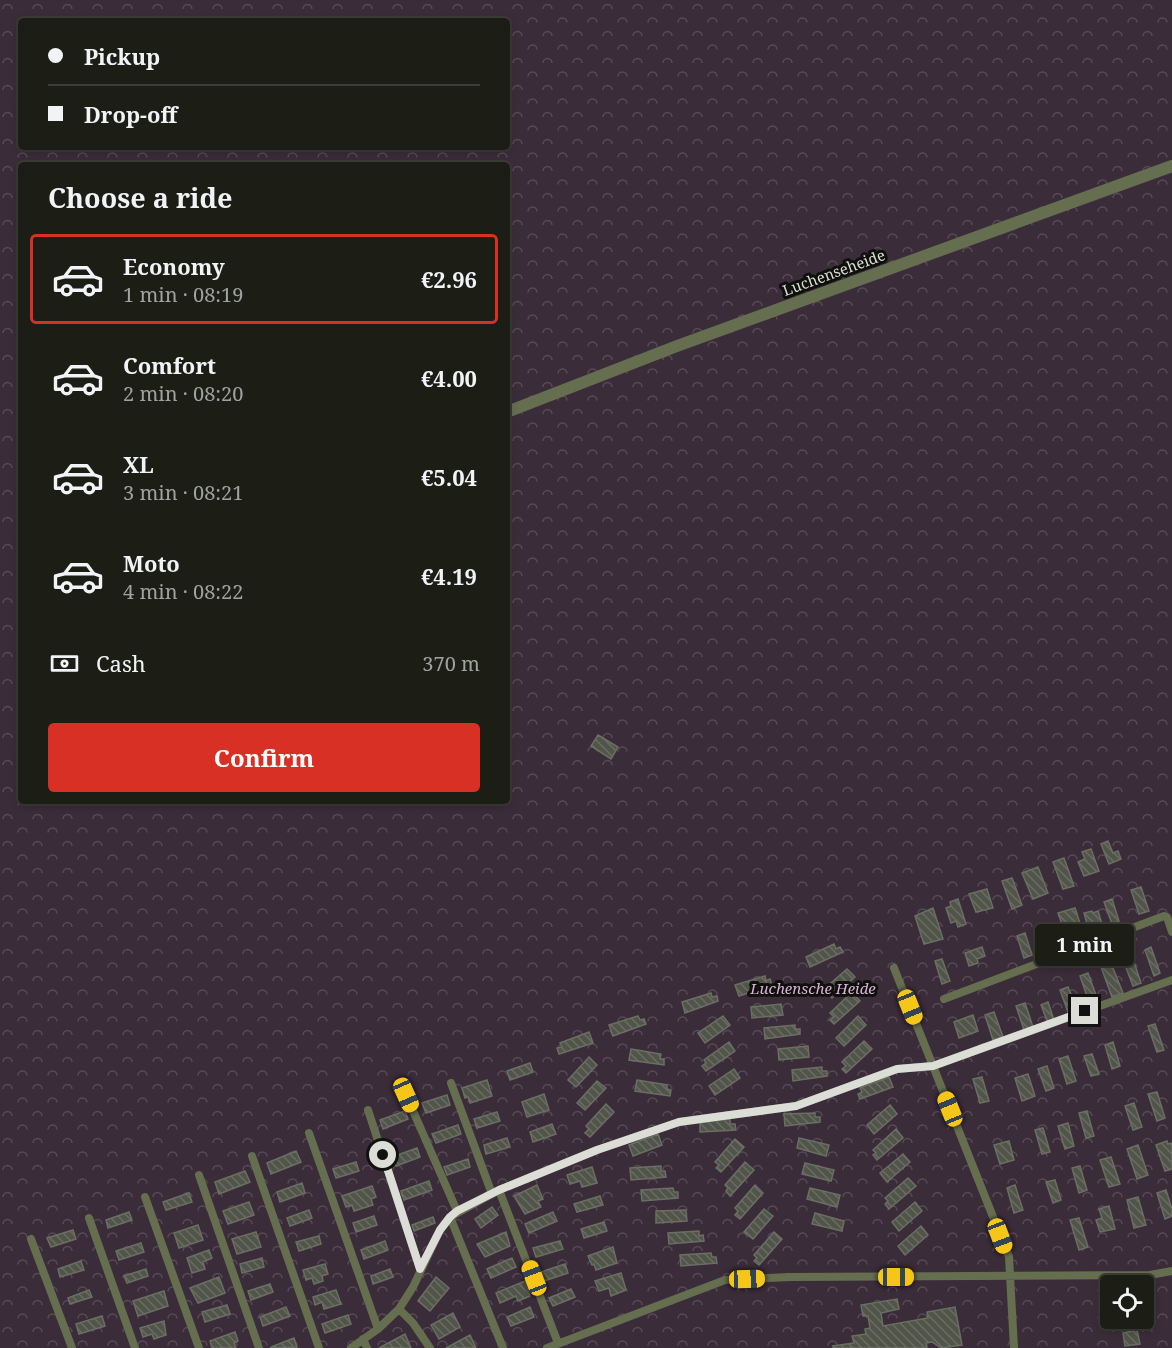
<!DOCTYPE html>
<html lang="en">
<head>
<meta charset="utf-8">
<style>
  :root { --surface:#1c1e16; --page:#292b23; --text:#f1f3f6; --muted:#a0a2a1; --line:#3a3c35; --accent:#d93025 }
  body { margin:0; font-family:"Noto Serif",serif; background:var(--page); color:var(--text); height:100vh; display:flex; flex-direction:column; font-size:22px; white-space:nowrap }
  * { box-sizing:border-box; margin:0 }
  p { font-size:20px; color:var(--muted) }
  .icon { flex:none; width:33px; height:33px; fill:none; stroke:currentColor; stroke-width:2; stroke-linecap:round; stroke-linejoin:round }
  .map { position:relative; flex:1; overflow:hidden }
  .panel { position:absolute; left:18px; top:162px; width:492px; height:642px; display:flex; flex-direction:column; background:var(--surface); border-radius:6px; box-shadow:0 3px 9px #0003,0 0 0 2px var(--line) }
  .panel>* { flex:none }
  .hud { position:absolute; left:18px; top:18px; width:492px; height:132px; border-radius:6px; box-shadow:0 3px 9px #0003,0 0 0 2px var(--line); display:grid; align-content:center; height:132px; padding:0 30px; background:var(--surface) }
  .controls { position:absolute; left:1100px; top:1275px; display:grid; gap:12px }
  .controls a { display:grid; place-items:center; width:54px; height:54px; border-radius:6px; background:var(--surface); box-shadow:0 3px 9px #0003,0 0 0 2px var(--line); font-size:30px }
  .end { position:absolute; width:27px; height:27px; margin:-14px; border:8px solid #dbddd6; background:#111; box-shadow:0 0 0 3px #111 }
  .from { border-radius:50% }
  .bubble { position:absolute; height:42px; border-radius:6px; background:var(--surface); box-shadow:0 3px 9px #0003,0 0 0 2px var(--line); font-size:20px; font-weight:700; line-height:42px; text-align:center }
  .car { position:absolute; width:18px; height:36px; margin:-18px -9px; border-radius:8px; box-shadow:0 0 4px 2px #0007; background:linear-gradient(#f5c518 24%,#345 0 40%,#f5c518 0 76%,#345 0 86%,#f5c518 0) }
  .hud b { display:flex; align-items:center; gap:21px; height:57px; font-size:22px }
  .hud b+b { border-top:2px solid var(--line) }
  .hud i { width:15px; height:15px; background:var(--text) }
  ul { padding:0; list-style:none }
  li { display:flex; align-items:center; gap:18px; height:90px; margin:0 12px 9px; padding:0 18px; border:3px solid transparent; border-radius:6px }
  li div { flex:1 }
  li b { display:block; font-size:22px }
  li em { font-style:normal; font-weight:700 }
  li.on { border-color:var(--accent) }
  li>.icon { width:54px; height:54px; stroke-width:1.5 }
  h2 { padding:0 30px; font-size:27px; line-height:72px }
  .pay { display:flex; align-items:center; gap:15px; height:66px; padding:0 30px; font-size:22px }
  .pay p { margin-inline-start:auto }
  .button { display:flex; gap:12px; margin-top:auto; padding:12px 30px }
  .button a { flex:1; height:69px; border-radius:6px; background:var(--accent); color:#fff; font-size:24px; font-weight:700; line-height:69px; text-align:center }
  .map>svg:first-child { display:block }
</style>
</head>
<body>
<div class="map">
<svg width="1172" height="1348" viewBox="0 0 1172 1348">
  <defs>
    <pattern id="park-crowns" width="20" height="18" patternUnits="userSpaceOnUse" patternTransform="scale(1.5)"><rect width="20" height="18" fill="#3b2c3a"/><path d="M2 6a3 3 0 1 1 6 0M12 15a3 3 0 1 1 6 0" fill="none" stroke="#574a56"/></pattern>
    <pattern id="building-back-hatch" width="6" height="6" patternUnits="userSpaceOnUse" patternTransform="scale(1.5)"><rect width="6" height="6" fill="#515449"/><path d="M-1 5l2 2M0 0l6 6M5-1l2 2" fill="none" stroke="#696c62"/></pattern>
  </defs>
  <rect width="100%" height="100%" fill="#25281e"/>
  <path fill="url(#park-crowns)" fill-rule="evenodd" d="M0 0H1172V1348H0ZM21 21H507V147H21ZM21 165H507V801H21ZM1110 1286H1143V1318H1110Z"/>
  <path fill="url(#building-back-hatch)" stroke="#6b6f63" stroke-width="1.5" d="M598 735 618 747 611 759 591 746Z
    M1108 841 1113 853 1118 851 1121 859 1109 864 1101 844Z
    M1091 849 1099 871 1084 876 1078 862 1085 859 1082 852Z
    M1064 858 1074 886 1063 889 1053 862Z
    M1038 867 1048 893 1033 899 1022 873Z
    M1012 878 1022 905 1012 909 1002 881Z
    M1141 887 1149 911 1139 914 1131 890Z
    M987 889 993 908 976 912 969 894Z
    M958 899 966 924 958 927 956 921 951 923 946 908 951 906 950 902Z
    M1112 899 1119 921 1112 924 1104 902Z
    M933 908 943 939 924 944 915 916Z
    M1075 908 1084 936 1068 942 1058 913Z
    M1092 911 1093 913 1098 911 1102 924 1097 926 1098 931 1090 934 1084 913Z
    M1052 927 1058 943 1045 948 1039 932Z
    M1025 933 1032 955 1024 958 1017 936Z
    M834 944 836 949 840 947 843 952 810 967 806 957Z
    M982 947 985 956 977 959 978 963 969 966 965 953Z
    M1151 947 1160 973 1154 976 1145 950Z
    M942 959 950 981 942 984 935 961Z
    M1134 962 1141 983 1133 986 1125 965Z
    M1111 963 1123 993 1112 997 1101 967Z
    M847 969 855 977 832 998 824 989Z
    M1088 973 1097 998 1089 1002 1080 976Z
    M765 976 766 981 770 979 772 985 739 996 735 985Z
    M1068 987 1077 1009 1068 1012 1060 990Z
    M852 992 860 1001 834 1024 830 1020 834 1017 830 1013Z
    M711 993 712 997 717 996 718 1001 685 1013 682 1002Z
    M1048 1002 1054 1020 1048 1023 1041 1005Z
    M1025 1003 1033 1027 1024 1030 1016 1006Z
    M781 1004 783 1015 752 1018 751 1007Z
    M994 1012 1003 1037 993 1040 985 1015Z
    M973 1015 978 1031 959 1038 954 1022Z
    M638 1016 640 1020 644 1019 646 1024 613 1036 609 1025Z
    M723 1016 730 1025 705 1043 698 1033Z
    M858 1016 866 1025 844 1046 836 1038Z
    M1155 1024 1164 1050 1157 1052 1148 1026Z
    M795 1025V1029H800V1034L765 1039 764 1028Z
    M589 1032 593 1043 559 1054 557 1048 562 1047 560 1043Z
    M864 1041 872 1049 846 1073 842 1069 846 1066 842 1062Z
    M729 1042 735 1051 706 1071 702 1066 706 1063 704 1060Z
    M1113 1042 1120 1066 1112 1069 1105 1045Z
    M808 1046 809 1057 779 1060 778 1049Z
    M631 1049 661 1054 660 1059H664V1065L629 1060Z
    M1092 1054 1099 1074 1091 1076 1084 1056Z
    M1068 1056 1076 1081 1067 1084 1059 1059Z
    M589 1057 597 1065 576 1087 568 1080Z
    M530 1063 533 1072 510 1080 507 1071Z
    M1047 1066 1054 1088 1046 1091 1038 1069Z
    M822 1067V1071H827V1076L793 1081 792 1070Z
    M734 1069 740 1078 715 1095 709 1086Z
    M1028 1074 1035 1096 1022 1101 1015 1078Z
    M889 1077 893 1087 860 1099 858 1094 862 1092 860 1088Z
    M982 1077 989 1101 980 1103 973 1079Z
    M487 1080 492 1096 470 1103 468 1097 465 1098 462 1088Z
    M637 1080 667 1085V1089L671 1090 670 1096 635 1091Z
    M597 1081 606 1088 585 1110 577 1103Z
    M1157 1092 1165 1118 1157 1121 1148 1094Z
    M544 1094 549 1110 527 1117 522 1102Z
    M447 1095 450 1105 426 1113 422 1103Z
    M1134 1103 1142 1127 1133 1130 1125 1106Z
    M606 1104 614 1112 590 1137 585 1133 589 1129 586 1126Z
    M890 1105 897 1114 874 1134 867 1125Z
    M405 1111 408 1119 383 1129 380 1120Z
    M1087 1111 1094 1136 1086 1138 1079 1113Z
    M497 1112 500 1121 477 1128 474 1119Z
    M815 1113V1117H820V1122L785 1126 784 1114Z
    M730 1119V1124H735L736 1130 700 1132V1121Z
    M1068 1123 1074 1146 1065 1149 1058 1126Z
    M552 1124 556 1134 533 1142 530 1132Z
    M458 1125 461 1134 436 1143 432 1134Z
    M1043 1128 1050 1152 1042 1154 1035 1130Z
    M896 1129 903 1138 877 1160 873 1155 876 1153 873 1150Z
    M658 1134 662 1145 633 1156 629 1145Z
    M507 1138 510 1147 486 1154 484 1145Z
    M799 1138 829 1145 826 1156 797 1148Z
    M735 1139 744 1147 721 1172 716 1168 719 1165 715 1162Z
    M1009 1141 1014 1160 1000 1164 994 1145Z
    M1167 1141 1168 1144 1172 1143V1169L1165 1171 1156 1145Z
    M1138 1145 1148 1175 1137 1179 1127 1149Z
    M417 1148 420 1157 396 1166 392 1157Z
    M296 1151 301 1162 271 1174 267 1163Z
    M903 1154 910 1162 887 1182 880 1173Z
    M1111 1157 1120 1184 1109 1187 1100 1160Z
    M468 1159 470 1167 447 1175 444 1167Z
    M356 1162 359 1171 336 1178 333 1169Z
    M745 1162 754 1170 730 1196 726 1191 728 1188 725 1185Z
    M805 1163 834 1170 831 1181 802 1174Z
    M661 1166V1171H665L666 1177 631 1180 630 1168Z
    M1080 1166 1087 1190 1079 1193 1072 1168Z
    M592 1167 597 1183 582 1187 580 1181 570 1184 567 1175Z
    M245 1171 250 1182 219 1194 215 1182Z
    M908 1178 916 1186 889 1209 885 1204 888 1201 885 1198Z
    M1055 1180 1061 1200 1053 1203 1046 1182Z
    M429 1181 432 1190 404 1200 401 1191Z
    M302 1183 305 1193 280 1202 277 1192Z
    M537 1185 543 1199 538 1201 541 1207 525 1214 514 1196Z
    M755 1185 763 1193 740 1219 735 1215 738 1211 735 1208Z
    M1015 1185 1023 1210 1014 1213 1007 1188Z
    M372 1186 376 1197 371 1199 373 1205 354 1211 352 1205 346 1207 342 1196Z
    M673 1188 674 1192H678V1198L642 1201 641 1190Z
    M810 1188 840 1195 837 1207 807 1199Z
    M1166 1190 1172 1209V1216L1165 1219 1157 1193Z
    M189 1193 192 1202 166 1210 163 1202Z
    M600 1196 603 1205 577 1212 574 1204Z
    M1138 1197 1146 1225 1134 1228 1127 1200Z
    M249 1202 254 1215 228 1224 223 1211Z
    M915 1202 922 1211 899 1231 892 1222Z
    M1109 1206 1115 1229 1100 1232 1096 1220 1102 1218 1099 1209Z
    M492 1207 498 1215 481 1228 475 1219Z
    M764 1209 773 1216 753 1239 744 1232Z
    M309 1210 312 1218 290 1226 287 1218Z
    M686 1210 687 1221 656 1223V1211Z
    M129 1212 132 1220 108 1228 106 1220Z
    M553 1212 557 1221 529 1233 525 1224Z
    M815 1213 844 1221 842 1231 812 1224Z
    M374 1216 377 1225 356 1232 353 1223Z
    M433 1217 435 1223 414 1231 412 1225Z
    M1079 1218 1088 1247 1079 1250 1070 1220Z
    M604 1222 607 1231 584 1238 581 1229Z
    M198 1225 203 1240 179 1248 174 1233Z
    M921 1226 928 1235 905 1255 898 1246Z
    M73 1230 76 1239 51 1247 47 1238Z
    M699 1231V1236L703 1235 704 1241 669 1244 668 1233Z
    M256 1232 261 1247 237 1254 232 1239Z
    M506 1232 510 1246 485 1257 477 1244Z
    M774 1232 782 1239 759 1265 754 1261 757 1258 754 1255Z
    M319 1236 321 1244 299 1251 296 1242Z
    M385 1241 388 1250 364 1259 361 1250Z
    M560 1241 563 1249 536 1257 533 1248Z
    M141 1243 144 1252 119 1260 116 1251Z
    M613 1247 617 1263 596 1270 594 1264 592 1265 588 1256Z
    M209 1250 212 1258 203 1262 205 1269 192 1273 187 1258Z
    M711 1253 712 1257H716L717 1263 681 1266 680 1255Z
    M262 1258 264 1267 242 1273 240 1264Z
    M512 1258 516 1267 491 1278 487 1269Z
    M81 1261 84 1270 60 1277 58 1269Z
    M325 1264 328 1274 322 1276 323 1281 314 1284 312 1278 306 1280 303 1270Z
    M565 1264 568 1273 544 1281 541 1272Z
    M146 1269 148 1276 127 1283 124 1276Z
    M390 1269 393 1277 373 1284 371 1276Z
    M621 1273 626 1290 611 1296 609 1288 599 1291 595 1281Z
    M219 1277 225 1293 198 1303 190 1288Z
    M436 1277 449 1288 430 1311 418 1301Z
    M525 1281 530 1296 518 1301 516 1296 500 1303 496 1293Z
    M270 1284 273 1292 251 1300 248 1291Z
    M571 1289 575 1297 553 1306 549 1298Z
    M89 1290 92 1297 70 1304 68 1298Z
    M336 1290 341 1304 324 1309 322 1302 315 1305 313 1297Z
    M164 1291 168 1306 138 1316 133 1301Z
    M897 1299 899 1309 881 1313 883 1326 928 1318 927 1312 955 1307 962 1345 941 1348 932 1342 926 1343 927 1348H833V1346L854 1343 852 1336 866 1334 865 1329 870 1328 868 1316H863L861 1305Z
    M227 1305 230 1314 205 1322 202 1312Z
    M286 1307 290 1316 263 1326 260 1317Z
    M530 1307 534 1317 511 1326 507 1317Z
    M453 1313 460 1327 439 1339 431 1325Z
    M348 1315 351 1324 325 1333 322 1324Z
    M102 1316 105 1326 79 1334 76 1324Z
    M164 1321 166 1335 154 1339 152 1334 143 1337 140 1328Z
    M1137 1330 1140 1344 1125 1346 1123 1333Z
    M235 1332 238 1341 234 1343 236 1348H212L210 1341Z
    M405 1334 411 1348H379Z
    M470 1335 476 1348H446Z
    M294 1338 297 1347 271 1348V1347Z"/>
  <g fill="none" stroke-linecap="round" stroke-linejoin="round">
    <path stroke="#666e50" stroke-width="8" d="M894 968 1009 1257 1014 1348
      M944 999 1164 916 1167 917 1172 932
      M451 1083 492 1194
      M406 1095 457 1211
      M368 1110 420 1269
      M309 1133 378 1329
      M252 1156 319 1348
      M199 1175 259 1348
      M499 1190 558 1343
      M145 1197 199 1348
      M450 1217 503 1348
      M89 1218 135 1348
      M31 1239 72 1348
      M399 1309 413 1323 430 1348
      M363 1339 367 1348
      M351 1348 378 1329 399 1309 413 1287 440 1230 450 1217 499 1190 597 1150 679 1122 796 1106 897 1069 933 1066 1172 980
      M547 1348 725 1280 791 1277 1150 1275 1172 1271"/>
    <path stroke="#666e50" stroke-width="12" d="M507 412 677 346 1172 166"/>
  </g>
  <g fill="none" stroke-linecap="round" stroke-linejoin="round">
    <path stroke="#dbddd6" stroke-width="8" d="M383 1155 420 1269 440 1230 450 1217 457 1211 499 1190 597 1150 679 1122 796 1106 897 1069 933 1066 1085 1011"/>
  </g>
  <g text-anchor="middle" stroke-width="6" stroke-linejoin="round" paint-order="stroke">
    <g font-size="15" fill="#dbddd6" stroke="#0f100c">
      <text transform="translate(834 273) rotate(-20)" y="5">Luchenseheide</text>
    </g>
    <g font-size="15" font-style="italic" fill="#dbafd7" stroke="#0f100c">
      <text x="813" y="994">Luchensche Heide</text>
    </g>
  </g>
</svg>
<div class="controls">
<a><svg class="icon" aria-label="locate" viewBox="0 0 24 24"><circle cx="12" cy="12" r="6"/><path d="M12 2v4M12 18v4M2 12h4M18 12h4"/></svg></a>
</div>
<i class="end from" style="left:383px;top:1155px"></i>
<i class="end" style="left:1085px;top:1011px"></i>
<div class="bubble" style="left:1035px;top:924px;width:99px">1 min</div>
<i class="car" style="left:910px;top:1007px;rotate:158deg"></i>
<i class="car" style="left:406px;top:1095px;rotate:156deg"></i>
<i class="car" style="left:950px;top:1109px;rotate:338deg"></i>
<i class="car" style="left:1000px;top:1236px;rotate:159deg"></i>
<i class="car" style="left:896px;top:1277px;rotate:90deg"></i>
<i class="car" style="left:534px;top:1278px;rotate:339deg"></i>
<i class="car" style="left:747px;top:1279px;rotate:88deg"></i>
<div class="hud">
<b><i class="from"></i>Pickup</b>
<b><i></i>Drop-off</b>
</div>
<section class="panel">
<h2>Choose a ride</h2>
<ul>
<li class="on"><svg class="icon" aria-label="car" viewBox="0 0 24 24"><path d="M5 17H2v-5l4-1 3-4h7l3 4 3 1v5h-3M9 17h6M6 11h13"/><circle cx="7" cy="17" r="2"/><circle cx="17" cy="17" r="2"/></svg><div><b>Economy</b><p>1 min · 08:19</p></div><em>€2.96</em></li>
<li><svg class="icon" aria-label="car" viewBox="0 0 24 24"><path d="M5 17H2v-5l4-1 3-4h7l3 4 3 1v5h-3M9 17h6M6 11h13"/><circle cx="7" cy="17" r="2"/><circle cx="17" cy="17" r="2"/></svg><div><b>Comfort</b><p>2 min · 08:20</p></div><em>€4.00</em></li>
<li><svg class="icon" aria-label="car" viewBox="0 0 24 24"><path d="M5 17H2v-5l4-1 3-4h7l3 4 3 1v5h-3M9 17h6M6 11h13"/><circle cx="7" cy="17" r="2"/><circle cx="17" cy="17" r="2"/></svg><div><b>XL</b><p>3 min · 08:21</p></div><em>€5.04</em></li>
<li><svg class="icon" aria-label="car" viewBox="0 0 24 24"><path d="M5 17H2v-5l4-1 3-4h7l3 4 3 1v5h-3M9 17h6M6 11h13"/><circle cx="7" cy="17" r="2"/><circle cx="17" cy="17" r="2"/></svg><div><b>Moto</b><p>4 min · 08:22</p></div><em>€4.19</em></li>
</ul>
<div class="pay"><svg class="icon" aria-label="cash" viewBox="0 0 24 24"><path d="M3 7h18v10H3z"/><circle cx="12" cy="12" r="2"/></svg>Cash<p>370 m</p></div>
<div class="button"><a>Confirm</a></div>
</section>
</div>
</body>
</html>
